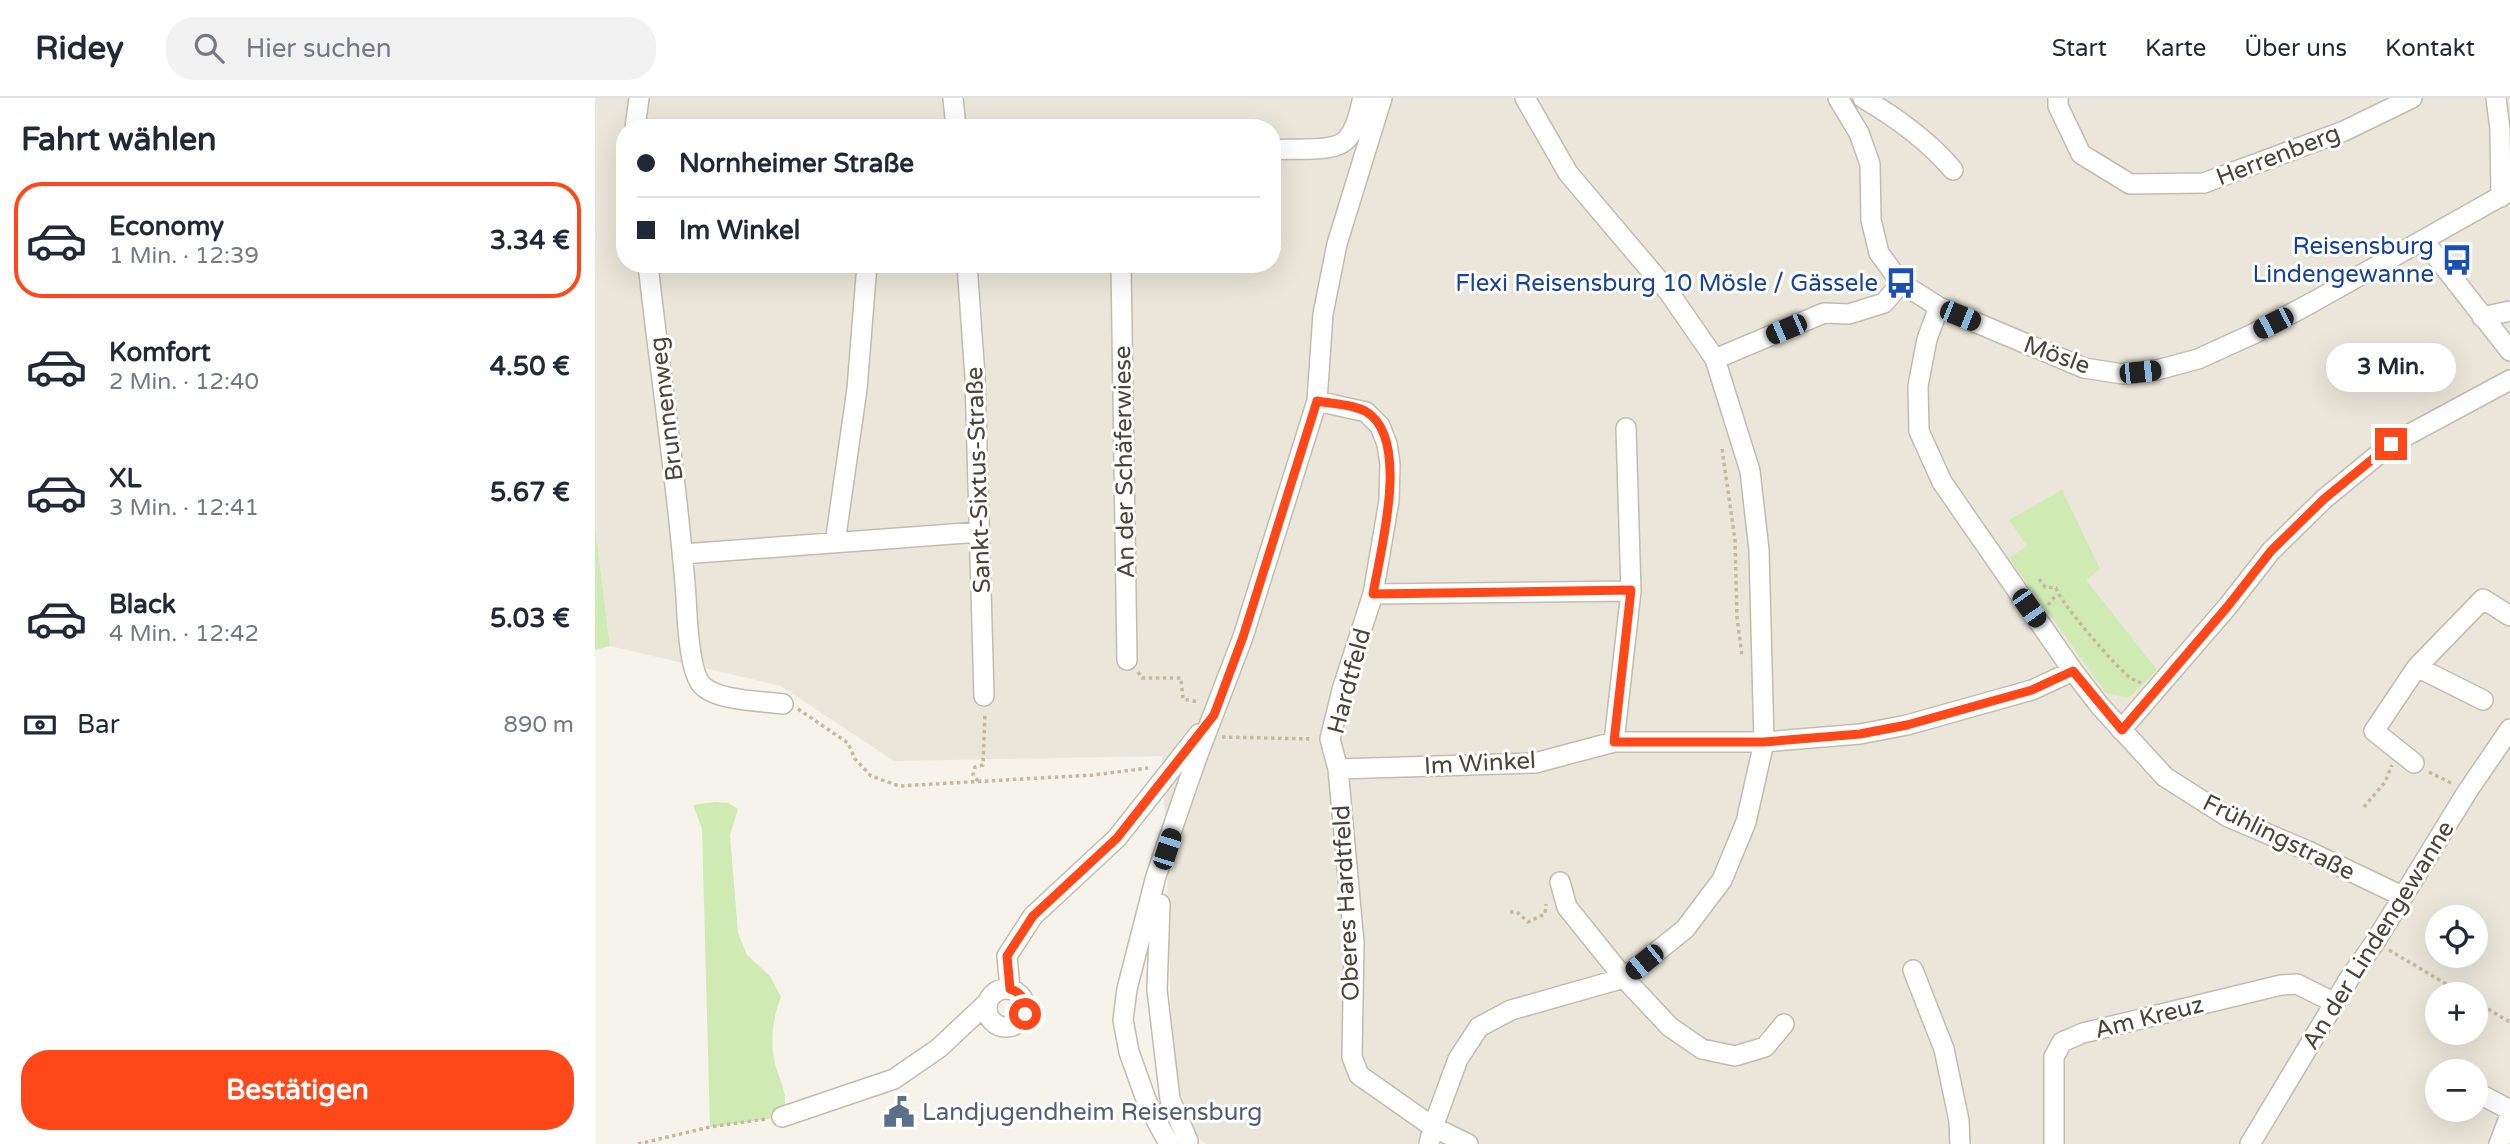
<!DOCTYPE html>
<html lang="de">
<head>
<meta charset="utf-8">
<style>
  :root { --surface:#fff; --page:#f2f2f3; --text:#1f2937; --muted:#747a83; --line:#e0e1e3; --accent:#ff4819 }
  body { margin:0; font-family:"Varela Round",sans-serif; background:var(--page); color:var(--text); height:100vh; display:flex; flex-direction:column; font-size:26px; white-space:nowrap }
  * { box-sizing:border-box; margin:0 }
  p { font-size:23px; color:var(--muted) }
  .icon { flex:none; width:38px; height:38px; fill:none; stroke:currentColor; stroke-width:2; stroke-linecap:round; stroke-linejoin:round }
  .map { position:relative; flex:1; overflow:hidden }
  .sheet { display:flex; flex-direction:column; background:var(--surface); width:595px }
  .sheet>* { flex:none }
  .banner { position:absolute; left:21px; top:21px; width:665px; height:154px; border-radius:28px; box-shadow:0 7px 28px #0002; display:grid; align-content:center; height:154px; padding:0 21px; background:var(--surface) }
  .fabs { position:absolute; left:1830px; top:807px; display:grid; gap:14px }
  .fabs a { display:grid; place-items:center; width:63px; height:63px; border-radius:50%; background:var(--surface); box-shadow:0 7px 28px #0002; font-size:35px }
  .end { position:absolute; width:32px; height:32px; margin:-16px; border:9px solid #ff4819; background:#fff; box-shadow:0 0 0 4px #fff }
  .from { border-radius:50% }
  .bubble { position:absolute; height:49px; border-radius:24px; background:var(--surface); box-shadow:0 7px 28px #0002; font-size:23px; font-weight:700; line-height:49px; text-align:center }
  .car { position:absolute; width:21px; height:42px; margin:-21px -10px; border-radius:9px; box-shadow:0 0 5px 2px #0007; background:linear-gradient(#222 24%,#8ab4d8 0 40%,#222 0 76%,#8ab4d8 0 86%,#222 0) }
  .banner b { display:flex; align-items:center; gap:24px; height:66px; font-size:26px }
  .banner b+b { border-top:2px solid var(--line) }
  .banner i { width:18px; height:18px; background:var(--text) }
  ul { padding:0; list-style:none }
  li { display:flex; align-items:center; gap:21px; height:116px; margin:0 14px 10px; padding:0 7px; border:4px solid transparent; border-radius:28px }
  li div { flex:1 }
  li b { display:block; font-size:26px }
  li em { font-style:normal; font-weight:700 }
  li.selected { border-color:var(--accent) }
  li>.icon { width:63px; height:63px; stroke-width:1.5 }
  h2 { padding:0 21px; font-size:32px; line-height:84px }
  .pay { display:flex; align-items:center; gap:18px; height:77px; padding:0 21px; font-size:26px }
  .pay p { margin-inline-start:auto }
  .action { display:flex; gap:14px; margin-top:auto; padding:14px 21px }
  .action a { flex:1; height:80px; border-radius:28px; background:var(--accent); color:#fff; font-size:28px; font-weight:700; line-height:80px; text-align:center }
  header { display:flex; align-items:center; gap:42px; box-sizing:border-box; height:98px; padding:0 35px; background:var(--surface); border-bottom:2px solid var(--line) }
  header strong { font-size:33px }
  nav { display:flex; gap:38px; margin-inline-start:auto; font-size:24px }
  .search { width:490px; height:63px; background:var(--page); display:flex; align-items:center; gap:18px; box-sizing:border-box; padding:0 24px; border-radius:28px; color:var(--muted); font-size:26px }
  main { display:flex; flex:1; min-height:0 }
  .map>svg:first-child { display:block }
</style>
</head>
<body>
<header>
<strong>Ridey</strong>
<div class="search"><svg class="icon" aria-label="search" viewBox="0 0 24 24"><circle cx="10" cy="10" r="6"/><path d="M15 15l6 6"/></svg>Hier suchen</div>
<nav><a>Start</a><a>Karte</a><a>Über uns</a><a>Kontakt</a></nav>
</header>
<main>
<section class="sheet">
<h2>Fahrt wählen</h2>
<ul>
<li class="selected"><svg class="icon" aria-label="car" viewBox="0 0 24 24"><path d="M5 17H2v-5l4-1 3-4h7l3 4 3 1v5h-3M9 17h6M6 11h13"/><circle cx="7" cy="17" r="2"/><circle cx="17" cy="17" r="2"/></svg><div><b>Economy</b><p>1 Min. · 12:39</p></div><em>3.34 €</em></li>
<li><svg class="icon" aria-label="car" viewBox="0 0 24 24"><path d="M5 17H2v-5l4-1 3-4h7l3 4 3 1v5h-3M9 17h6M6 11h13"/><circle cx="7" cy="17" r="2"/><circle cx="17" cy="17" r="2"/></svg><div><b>Komfort</b><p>2 Min. · 12:40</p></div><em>4.50 €</em></li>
<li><svg class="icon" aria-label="car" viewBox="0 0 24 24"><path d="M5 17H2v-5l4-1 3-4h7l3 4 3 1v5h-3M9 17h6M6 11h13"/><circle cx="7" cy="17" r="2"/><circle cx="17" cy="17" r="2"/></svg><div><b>XL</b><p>3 Min. · 12:41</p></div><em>5.67 €</em></li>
<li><svg class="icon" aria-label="car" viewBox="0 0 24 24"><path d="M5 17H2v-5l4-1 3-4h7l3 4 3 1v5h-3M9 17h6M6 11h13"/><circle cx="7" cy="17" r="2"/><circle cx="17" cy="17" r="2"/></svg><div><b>Black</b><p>4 Min. · 12:42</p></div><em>5.03 €</em></li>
</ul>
<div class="pay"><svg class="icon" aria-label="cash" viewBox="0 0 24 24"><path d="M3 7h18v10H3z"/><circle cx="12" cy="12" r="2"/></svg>Bar<p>890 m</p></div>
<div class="action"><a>Bestätigen</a></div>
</section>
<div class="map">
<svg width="1915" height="1046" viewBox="0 0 1915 1046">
  <rect width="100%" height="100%" fill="#f6f3eb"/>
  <path fill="#eae6d9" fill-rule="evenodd" d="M0 0H1915V1046H612L600 1038 577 971 572 770 567 658 299 663 186 588 15 548 0 428ZM30 30H677V166H30ZM1843 819H1881V858H1843ZM1843 896H1881V934H1843ZM1843 973H1881V1012H1843Z"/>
  <path fill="#cfebb3" d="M1467 392 1505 471 1491 482 1562 572 1534 600 1511 595 1414 460 1432 448 1414 422Z
    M0 428 15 548 0 552Z
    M120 704 133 705 143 711 135 737 143 835 152 857 175 878 186 899C179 917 176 935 178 954 180 980 197 993 187 1019L115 1029 107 731 98 707Z"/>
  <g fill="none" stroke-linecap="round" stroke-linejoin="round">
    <defs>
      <path id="minor" d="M358 0 361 30
        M1243 0 1264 35 1275 66 1276 122 1284 155 1306 185 1344 209 1489 270 1528 276 1562 272 1603 261 1658 236 1718 204 1915 93
        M1268 0C1302 20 1333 42 1358 72
        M1463 0V8L1486 56 1535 86 1609 85 1749 33 1817 0
        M1901 0 1905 31 1906 99
        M40 30 44 0
        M677 52C696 49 740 56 752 41 762 30 764 14 768 0
        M1829 143 1915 253
        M53 166C65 277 83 388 91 499 92 519 94 574 107 587 121 603 167 603 188 606
        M372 166 380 279 389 598
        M526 166 532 562
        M1344 209 1332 241 1323 288 1324 333 1347 384 1478 573 1505 608 1570 679 1633 719 1713 753 1807 798
        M1887 219 1915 213
        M1120 261 1229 215 1254 216 1289 205 1306 185
        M722 303 771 314 785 328 792 346 795 366 794 403 778 496 747 592 735 641 743 671 759 845 757 959 764 977 838 1029 873 1046
        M240 445 262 291 272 166
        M88 456 384 434
        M778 496 1036 493
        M1822 569 1888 602
        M1526 632 1633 508 1676 453 1729 401 1796 346 1915 282
        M1019 644 1036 493 1031 330
        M1819 665 1779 633 1822 569 1888 501 1915 518
        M743 671 940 665 1019 644H1169L1265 636 1312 627 1437 592 1478 573
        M965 784 972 809 1029 880 1075 929 1107 951 1140 958 1170 949 1189 926
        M565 806 562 892 575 1001 593 1043
        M1318 872 1349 951 1364 1023 1365 1046
        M392 910a19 19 0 1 1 38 0a19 19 0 1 1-38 0Z
        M415 891 412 858 438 818 522 740 604 636
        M1881 994 1915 1012
        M187 1019 299 981 344 950 393 904
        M574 1046 553 1007 534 954 528 922 532 891 561 778 602 659 648 539 722 303 728 216 742 146 787 0
        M834 1046 838 1029 863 961 884 929 916 912 1029 880 1090 831 1127 782 1151 724 1169 644 1164 452 1155 373 1120 261 1073 193 973 75 930 0
        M1459 1046V959L1467 944 1488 935 1686 887 1702 886 1740 905
        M1655 1046 1754 881 1780 844 1872 694 1915 631
        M1904 1046 1915 1017"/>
    </defs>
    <use href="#minor" stroke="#c2bcad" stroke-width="22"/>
    <path stroke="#c5b99e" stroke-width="3.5" stroke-dasharray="3.5 3.5" stroke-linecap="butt" d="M1127 351 1140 442 1142 519 1147 558
      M1444 481 1450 489 1461 490C1464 503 1524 573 1536 580 1539 582 1542 583 1546 585
      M1453 507 1462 496
      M543 574 547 580H586L588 601 604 604
      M203 611 253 645 260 661 276 678 304 688 498 677 553 670
      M627 639 718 641
      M1834 674 1858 686
      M383 683 378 677 380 669 388 667 390 615
      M1769 709 1790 684 1797 667
      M915 814H922L933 824 950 816 951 806
      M1794 852 1868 896
      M1881 904 1915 924
      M393 929C420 952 442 925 431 896
      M43 1046 115 1029 171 1021"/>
    <use href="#minor" stroke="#fff" stroke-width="19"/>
  </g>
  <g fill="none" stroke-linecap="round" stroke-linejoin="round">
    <path stroke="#ff4819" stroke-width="9" d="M430 916C432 903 427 895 415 891L412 858 438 818 522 740 619 617 648 539 722 303C737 306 757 306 770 313 817 339 785 454 778 496L1036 492 1019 644H1169L1265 636 1312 627 1437 592 1478 573 1527 632 1633 508 1676 453 1729 401 1796 346"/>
  </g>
  <defs>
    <symbol id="bus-bare" viewBox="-9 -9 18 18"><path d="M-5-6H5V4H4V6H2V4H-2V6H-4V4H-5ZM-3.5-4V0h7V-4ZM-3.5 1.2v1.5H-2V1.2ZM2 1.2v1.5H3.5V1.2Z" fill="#1a4fb4" stroke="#fff" stroke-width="2.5" paint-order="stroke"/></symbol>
    <symbol id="civic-bare" viewBox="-9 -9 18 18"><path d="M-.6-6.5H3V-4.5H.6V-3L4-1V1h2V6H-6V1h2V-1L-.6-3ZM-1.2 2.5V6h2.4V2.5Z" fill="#5c6f8a" stroke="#fff" stroke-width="2.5" paint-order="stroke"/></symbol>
  </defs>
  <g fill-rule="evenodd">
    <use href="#bus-bare" x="1840" y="140" width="44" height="44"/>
    <use href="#bus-bare" x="1284" y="163" width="44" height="44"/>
    <use href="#civic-bare" x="282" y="992" width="44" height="44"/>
  </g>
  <g text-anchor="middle" stroke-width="6" stroke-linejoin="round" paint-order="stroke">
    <g font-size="24" fill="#4b4538" stroke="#fff">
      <text transform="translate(1683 57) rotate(-21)" y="8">Herrenberg</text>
      <text transform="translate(1462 257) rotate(20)" y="8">Mösle</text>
      <text transform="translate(71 311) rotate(-97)" y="8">Brunnenweg</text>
      <text transform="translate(529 364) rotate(-91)" y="8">An der Schäferwiese</text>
      <text transform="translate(383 382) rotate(-92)" y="8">Sankt-Sixtus-Straße</text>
      <text transform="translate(754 583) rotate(-75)" y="8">Hardtfeld</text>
      <text transform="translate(885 665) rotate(-3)" y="8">Im Winkel</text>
      <text transform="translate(1684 739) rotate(26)" y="8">Frühlingstraße</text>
      <text transform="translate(751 805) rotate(-93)" y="8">Oberes Hardtfeld</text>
      <text transform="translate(1783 837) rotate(-58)" y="8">An der Lindengewanne</text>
      <text transform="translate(1554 919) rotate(-14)" y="8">Am Kreuz</text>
    </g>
    <g font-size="24" fill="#164399" stroke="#fff" text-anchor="end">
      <text x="1839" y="156">Reisensburg<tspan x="1839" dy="28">Lindengewanne</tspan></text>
      <text x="1283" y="193">Flexi Reisensburg 10 Mösle / Gässele</text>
    </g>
    <g font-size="24" fill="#4e5e75" stroke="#fff" text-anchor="start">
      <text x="327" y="1022">Landjugendheim Reisensburg</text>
    </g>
  </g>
</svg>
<div class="fabs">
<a><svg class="icon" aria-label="locate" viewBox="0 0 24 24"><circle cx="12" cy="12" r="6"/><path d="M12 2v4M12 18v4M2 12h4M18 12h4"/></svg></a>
<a>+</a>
<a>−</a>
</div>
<i class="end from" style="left:430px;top:916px"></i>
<i class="end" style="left:1796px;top:346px"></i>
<div class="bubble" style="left:1731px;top:245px;width:130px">3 Min.</div>
<i class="car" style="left:1365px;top:218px;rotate:112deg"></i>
<i class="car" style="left:1678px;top:225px;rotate:243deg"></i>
<i class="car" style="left:1191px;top:231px;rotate:247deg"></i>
<i class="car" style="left:1545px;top:274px;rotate:84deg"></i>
<i class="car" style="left:1434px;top:510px;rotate:145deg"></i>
<i class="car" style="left:572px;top:751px;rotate:18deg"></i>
<i class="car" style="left:1049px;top:864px;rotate:231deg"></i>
<div class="banner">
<b><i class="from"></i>Nornheimer Straße</b>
<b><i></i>Im Winkel</b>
</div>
</div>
</main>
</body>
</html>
